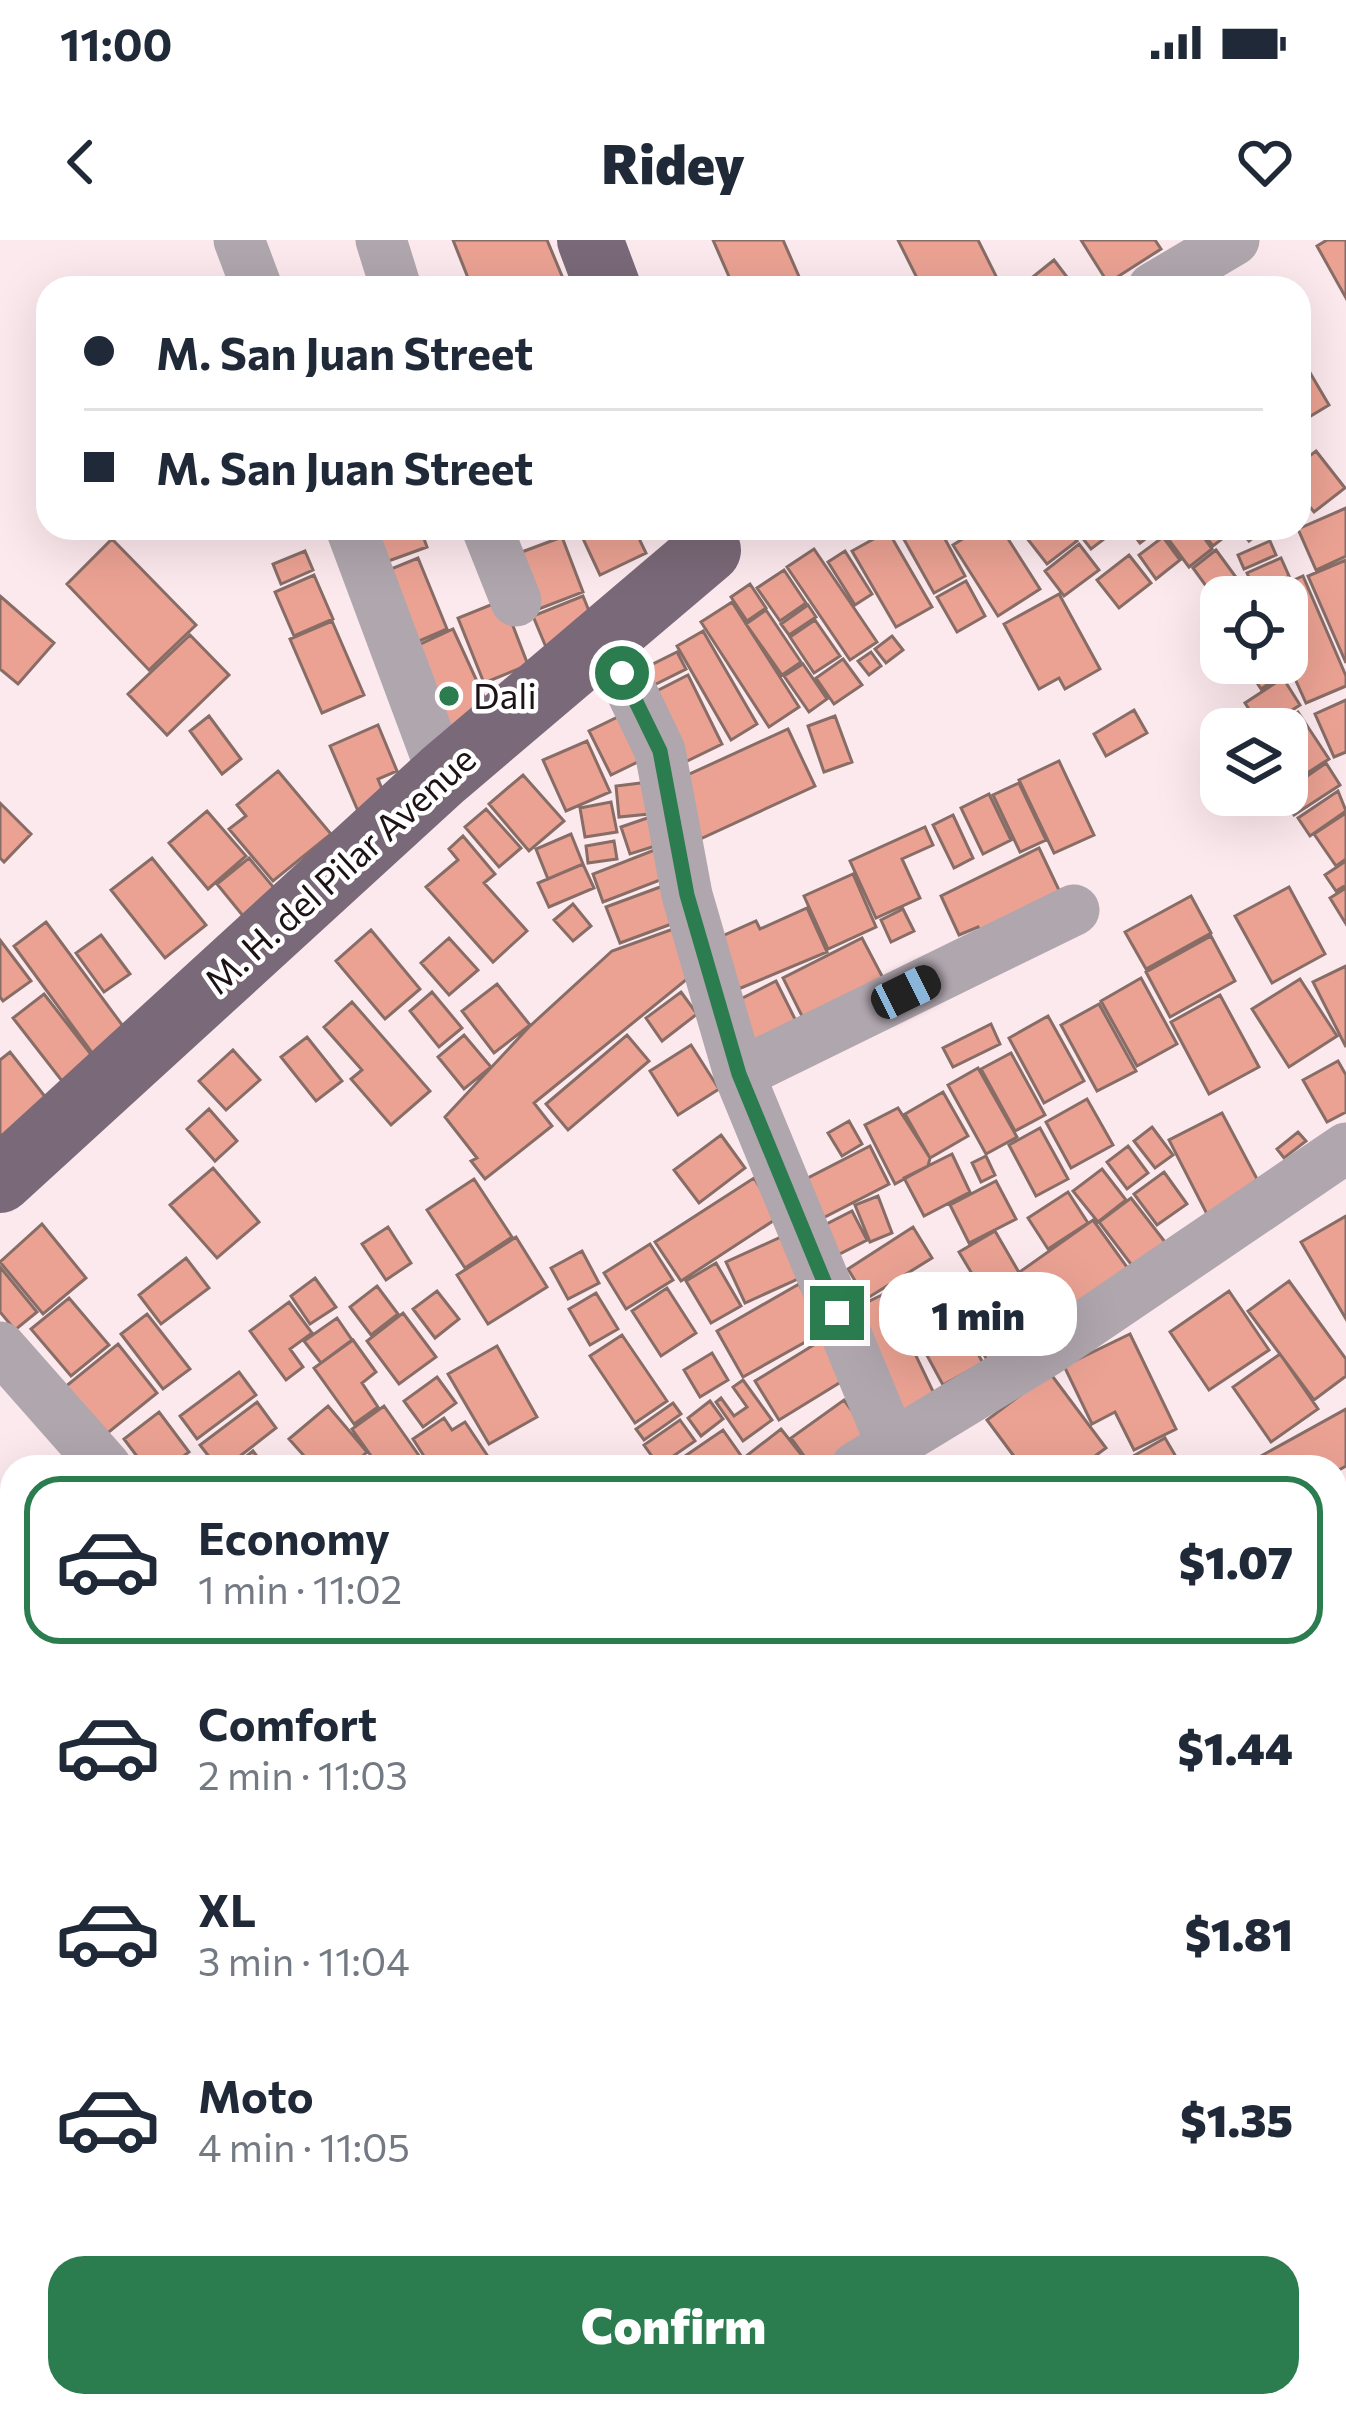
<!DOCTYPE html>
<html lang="en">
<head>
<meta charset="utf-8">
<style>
  :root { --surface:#fff; --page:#f6f6f7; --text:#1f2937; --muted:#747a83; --line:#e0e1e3; --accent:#2b7d4f }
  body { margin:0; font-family:Commissioner,sans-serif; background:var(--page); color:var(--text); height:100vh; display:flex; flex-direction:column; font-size:45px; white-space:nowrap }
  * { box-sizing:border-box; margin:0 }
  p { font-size:39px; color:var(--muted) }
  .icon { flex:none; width:66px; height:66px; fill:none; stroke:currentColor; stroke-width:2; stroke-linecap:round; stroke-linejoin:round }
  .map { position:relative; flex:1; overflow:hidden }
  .side { position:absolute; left:0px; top:1215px; width:1347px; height:963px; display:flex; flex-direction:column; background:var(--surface); border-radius:36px 36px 0 0; box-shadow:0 12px 48px #0002 }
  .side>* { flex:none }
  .hud { position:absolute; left:36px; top:36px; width:1275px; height:264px; border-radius:36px; box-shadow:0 12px 48px #0002; display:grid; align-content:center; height:264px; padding:0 48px; background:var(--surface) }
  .tools { position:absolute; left:1200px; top:336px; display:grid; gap:24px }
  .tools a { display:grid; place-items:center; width:108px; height:108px; border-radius:24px; background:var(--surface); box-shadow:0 12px 48px #0002; font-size:60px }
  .end { position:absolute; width:54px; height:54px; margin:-27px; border:15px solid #2b7d4f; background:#fff; box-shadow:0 0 0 6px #fff }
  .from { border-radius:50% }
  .bubble { position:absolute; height:84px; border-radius:36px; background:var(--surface); box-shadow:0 12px 48px #0002; font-size:39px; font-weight:800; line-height:84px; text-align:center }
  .car { position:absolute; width:36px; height:72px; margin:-36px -18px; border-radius:15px; box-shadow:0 0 9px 3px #0007; background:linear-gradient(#222 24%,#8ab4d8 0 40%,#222 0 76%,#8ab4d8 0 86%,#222 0) }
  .hud b { display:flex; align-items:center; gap:42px; height:114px; font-size:45px }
  .hud b+b { border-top:3px solid var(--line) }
  .hud i { width:30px; height:30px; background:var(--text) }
  ul { padding:21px 0 0; list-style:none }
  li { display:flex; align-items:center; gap:36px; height:168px; margin:0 24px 18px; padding:0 24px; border:6px solid transparent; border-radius:36px }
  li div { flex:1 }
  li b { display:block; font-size:45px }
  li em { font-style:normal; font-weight:800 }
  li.on { border-color:var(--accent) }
  li>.icon { width:108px; height:108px; stroke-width:1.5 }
  .cta { display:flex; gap:24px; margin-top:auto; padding:24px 48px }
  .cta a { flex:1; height:138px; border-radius:36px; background:var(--accent); color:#fff; font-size:48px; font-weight:800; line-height:138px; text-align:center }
  .status { display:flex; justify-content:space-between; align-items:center; height:84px; padding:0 60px; background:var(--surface); direction:ltr }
  .status svg { height:33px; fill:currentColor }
  header { display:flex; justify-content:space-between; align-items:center; height:156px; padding:0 48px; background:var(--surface); font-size:54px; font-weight:800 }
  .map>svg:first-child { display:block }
</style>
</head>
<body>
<div class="status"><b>11:00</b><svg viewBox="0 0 49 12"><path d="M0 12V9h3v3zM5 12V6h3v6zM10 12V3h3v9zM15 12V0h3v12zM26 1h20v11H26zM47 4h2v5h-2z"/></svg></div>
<header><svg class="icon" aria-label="back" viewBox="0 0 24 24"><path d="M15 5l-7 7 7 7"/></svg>Ridey<svg class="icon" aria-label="heart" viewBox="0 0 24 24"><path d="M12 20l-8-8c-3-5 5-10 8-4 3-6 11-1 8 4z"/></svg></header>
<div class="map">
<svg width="1346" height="2177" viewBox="0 0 1346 2177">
  <rect width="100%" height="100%" fill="#fce9ee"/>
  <path fill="#eba293" stroke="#886d67" stroke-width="3" d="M453 0H547L567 48H472Z
    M713 0H783L804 48H734Z
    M898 0H978L996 36 973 48H922Z
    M1081 0H1155L1161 9 1108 43Z
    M1327 0H1346V58L1317 6Z
    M1054 20 1073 45 1019 48Z
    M1299 114 1329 165 1299 183Z
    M1316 211 1345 248 1314 272 1299 253V224Z
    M1346 268V316L1316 330 1298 289Z
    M371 288H420L427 307 383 323Z
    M578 288H634L646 313 600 335Z
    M912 288H939L965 336 934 353 901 294Z
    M980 288H1001L1040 349 998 376 953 305Z
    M1038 288H1067L1077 301 1047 324 1026 297Z
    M1081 288H1116L1117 289 1091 309 1077 291Z
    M1129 288H1159L1140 303Z
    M1168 288H1197L1212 309 1189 327 1163 292Z
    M1199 288H1236L1213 306Z
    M1239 288H1265L1249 301Z
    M888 291 932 367 896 387 852 311Z
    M562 297 583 352 531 372 511 316Z
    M1163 297 1180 320 1156 339 1139 315Z
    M112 299 196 385 149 430 67 344Z
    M1270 301 1276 315 1244 329 1238 315Z
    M1079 304 1099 330 1064 356 1045 331Z
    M814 309 877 402 850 420 787 327Z
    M1216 310 1238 340 1214 357 1193 328Z
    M305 311 313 330 281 344 273 324Z
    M845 311 872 354 855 365 828 322Z
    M1129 315 1151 343 1119 368 1097 340Z
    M418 318 447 389 410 405 381 333Z
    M1281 318 1289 336 1255 351 1247 333Z
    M1346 320V423L1308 336Z
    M784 330 806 363 780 381 757 348Z
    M314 335 333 379 294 396 275 352Z
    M1303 336 1346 436V446L1306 463 1287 421V357L1259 356Z
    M966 341 985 376 957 392 937 357Z
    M750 344 766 368 747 381 731 357Z
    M1235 344 1243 357H1221V380L1209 362Z
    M1059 354 1100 429 1065 449 1059 438 1039 449 1004 384Z
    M0 356 54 403 18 444 0 429Z
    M583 356 597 391 553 424 533 376Z
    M503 360 528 425 484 443 458 378Z
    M732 362 799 467 769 487 701 382Z
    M808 365 816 377 789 395 781 384Z
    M766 370 801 422 782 435 746 384Z
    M815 380 840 416 814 433 790 397Z
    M332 381 364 455 322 473 290 399Z
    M453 389 492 474 453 504 410 409Z
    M703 391 757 484 731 500 677 406Z
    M190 395 229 435 167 495 128 454Z
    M892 396 903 410 886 423 875 409Z
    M677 412 686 429 648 448 639 431Z
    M871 412 881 426 869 435 858 421Z
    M843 419 862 445 834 464 816 438Z
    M1227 423H1253L1235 435Z
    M1257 423H1283L1288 431 1261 449 1248 429Z
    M803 424 827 459 809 472 784 436Z
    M688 435 722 504 681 524 647 456Z
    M1283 438 1300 465 1262 489 1245 463Z
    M1346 460V512L1334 517 1315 474Z
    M1134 470 1147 493 1106 516 1094 494Z
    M628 472 650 516 611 535 589 491Z
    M1298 472 1329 519 1287 546V489H1272Z
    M209 476 241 519 222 534 190 491Z
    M835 476 852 522 824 532 808 486Z
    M378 485 397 531 378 539 386 559 358 571 330 506Z
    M788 489 815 546 698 600 672 542Z
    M587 501 610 552 566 571 543 520Z
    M1059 521 1094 595 1054 613 1019 540Z
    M1326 523 1340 545 1294 575 1280 555Z
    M278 531 331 594 273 641 229 589 246 576 237 565Z
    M523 535 564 581 529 611 489 564Z
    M657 541 660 573 619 577 616 546Z
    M1019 543 1046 600 1020 612 993 555Z
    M1338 551 1346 571 1310 596 1298 578Z
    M989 554 1011 600 983 614 961 568Z
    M611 562 617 592 585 597 580 568Z
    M0 563 31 594 4 622 0 618Z
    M486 569 521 608 499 627 465 587Z
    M207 571 246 616 208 649 169 603Z
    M1346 573V619L1336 626 1314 594Z
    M659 574 668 602 630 614 621 587Z
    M953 575 973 618 954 628 933 585Z
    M925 587 933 605 902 619 920 658 876 678 850 621Z
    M571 594 583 624 548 639 536 609Z
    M463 596 495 634 484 643 527 691 493 722 426 647 458 620 449 609Z
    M614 601 617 619 588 623 586 606Z
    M1039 608 1068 669 987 708 978 687 959 695 941 656Z
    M657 609 668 637 603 662 593 634Z
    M152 618 206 685 165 718 111 650Z
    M249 618 285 661 253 688 217 644Z
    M1346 621V645L1336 651 1325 635Z
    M583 624 594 648 549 667 538 643Z
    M853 634 876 687 828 709 804 656Z
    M671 643 685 679 620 703 606 667Z
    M1289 647 1325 714 1272 743 1235 676Z
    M1346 648V684L1330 658Z
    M1191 656 1211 693 1146 729 1125 692Z
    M573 664 591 686 573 701 554 680Z
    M807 668 827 712 736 750 709 702 756 681 760 689Z
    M903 669 914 691 891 702 881 680Z
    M46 682 134 801 101 825 14 706Z
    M676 688 692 735 534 863 552 886 485 939 471 921 477 918 445 877 529 787 612 711Z
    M371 690 420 749 385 779 336 721Z
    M101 695 130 734 104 752 76 713Z
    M1211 696 1235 741 1170 777 1146 732Z
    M449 698 478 730 449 755 421 723Z
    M862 698 892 755 812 796 783 738Z
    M0 700 31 741 3 761 0 757Z
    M1346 726V807L1313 742Z
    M1141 738 1177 804 1137 826 1101 761Z
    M1300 739 1337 796 1289 827 1252 769Z
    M776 741 803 795 754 820 727 766Z
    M497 744 530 785 494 813 462 771Z
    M432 752 462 788 439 807 410 771Z
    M681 752 697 774 662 801 646 778Z
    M44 754 100 826 69 850 13 778Z
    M1220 755 1259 827 1209 854 1171 782Z
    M352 762 430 851 391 885 351 839 362 830 324 787Z
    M1099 764 1136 831 1097 851 1061 785Z
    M1048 776 1084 841 1044 863 1009 798Z
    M991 784 1000 804 953 827 943 808Z
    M464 795 491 827 464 849 438 817Z
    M627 795 649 821 568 890 546 864Z
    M307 797 342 841 316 861 281 817Z
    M691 805 719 849 678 875 650 831Z
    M233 810 260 840 226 870 199 841Z
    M10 812 61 877 15 914 0 894V820Z
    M1011 813 1045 875 1015 891 981 829Z
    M1338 821 1346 835V872L1327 882 1303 840Z
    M978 828 1017 897 986 914 948 845Z
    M943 852 968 896 930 918 905 874Z
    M1087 859 1113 905 1071 928 1046 882Z
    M898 868 930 918 928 926 895 944 865 885Z
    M209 869 237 901 215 921 187 889Z
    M1222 873 1265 954 1211 982 1169 900Z
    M849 881 862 904 842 916 828 893Z
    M1152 887 1173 915 1155 928 1134 901Z
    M1040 888 1068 939 1036 956 1009 905Z
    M1298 892 1306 901 1284 918 1277 909Z
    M721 895 745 928 699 963 674 930Z
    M870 906 889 944 823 978 804 940Z
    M1128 906 1148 933 1127 949 1107 922Z
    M952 914 970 952 924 976 904 938Z
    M986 916 995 935 981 942 972 923Z
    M213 928 259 982 217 1018 170 965Z
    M1102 929 1126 960 1098 982 1073 951Z
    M1164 932 1187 964 1157 985 1134 954Z
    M754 938 779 977 681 1041 655 1002Z
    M474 939 512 997 465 1028 427 970Z
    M996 941 1016 979 969 1003 950 965Z
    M1068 952 1088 983 1048 1009 1028 978Z
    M878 956 892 993 870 1002 855 965Z
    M1131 958 1172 1011 1140 1036 1099 982Z
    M852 971 867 1000 824 1022 809 993Z
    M1346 976V1079L1301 1002Z
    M1093 980 1132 1034 1061 1086 1021 1031Z
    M42 984 86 1038 43 1074 0 1022Z
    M388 987 411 1023 386 1040 362 1004Z
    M913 987 932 1018 866 1059 848 1029Z
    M995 991 1021 1036 986 1057 959 1012Z
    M516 997 547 1047 488 1084 457 1035Z
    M781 997 800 1038 745 1063 726 1022Z
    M650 1004 673 1040 626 1069 604 1033Z
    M582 1011 599 1043 568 1059 551 1028Z
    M186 1018 209 1048 161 1084 139 1055Z
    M716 1023 741 1066 711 1083 686 1041Z
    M0 1027 37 1072 15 1090 0 1072Z
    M934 1035 983 1123 943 1145 895 1056Z
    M315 1038 336 1067 310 1084 291 1056Z
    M1289 1041 1346 1119V1136L1314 1160 1248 1071Z
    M799 1044 825 1091 743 1137 717 1091Z
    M377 1046 398 1074 371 1095 350 1067Z
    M1011 1046 1046 1101 995 1133 961 1077Z
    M667 1048 696 1093 661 1116 632 1071Z
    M437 1051 459 1079 435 1098 413 1069Z
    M1229 1051 1269 1110 1209 1150 1170 1092Z
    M596 1053 618 1089 590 1105 569 1069Z
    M886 1053 940 1166 899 1186 845 1073Z
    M69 1058 109 1105 71 1136 31 1089Z
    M289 1062 312 1093 290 1109 303 1127 286 1140 250 1091Z
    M403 1073 436 1117 399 1144 367 1101Z
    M147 1074 190 1129 163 1149 121 1094Z
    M337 1078 352 1100 321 1123 304 1101Z
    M1130 1094 1176 1189 1134 1210 1115 1172 1092 1184 1064 1126Z
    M622 1095 667 1161 635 1183 590 1116Z
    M825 1098 849 1137 779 1180 755 1141Z
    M353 1100 376 1132 362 1143 378 1167 354 1184 314 1128Z
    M118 1104 157 1153 104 1196 65 1147Z
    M497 1106 537 1177 489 1204 448 1134Z
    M712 1113 728 1140 700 1157 684 1130Z
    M1280 1114 1318 1169 1271 1202 1233 1147Z
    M239 1132 256 1155 197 1199 180 1176Z
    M1050 1133 1106 1208 1080 1227H1022L987 1180Z
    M437 1137 456 1163 423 1187 404 1161Z
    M743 1140 772 1180 743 1201 716 1162 721 1158 734 1176 747 1167 733 1147Z
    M844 1160 878 1206 850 1227H812L791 1198Z
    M710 1161 723 1179 701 1196 688 1178Z
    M257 1162 276 1188 226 1227H217L200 1205Z
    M673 1163 681 1174 644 1200 636 1189Z
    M328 1166 367 1212 350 1227H314L289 1199Z
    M384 1166 427 1227H379L352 1189Z
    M1346 1169V1226L1335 1232V1227H1241Z
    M159 1172 189 1212 169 1227H145L124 1199Z
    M444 1178 452 1190 465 1182 495 1227H431L413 1199Z
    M680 1180 695 1201 659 1226 644 1205Z
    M781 1189 811 1227H753L745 1217Z
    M723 1190 749 1227H669Z
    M1165 1198 1182 1227H1123L1121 1223Z
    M253 1211 265 1227H233Z
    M10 1424 12 1427V1488L0 1474V1432Z
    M0 1490 12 1504V1530L4 1537Z
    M12 1545V1587L0 1574V1556Z
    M0 1589 12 1602 8 1619 0 1609Z
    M1346 1626V1669L1337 1673 1335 1630Z
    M8 1662 12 1667V1685L0 1671Z
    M0 1691 12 1705V1748L0 1758Z
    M1340 1805 1346 1827 1335 1832V1807Z
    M1346 1827V1852L1335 1856V1832Z
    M1346 1878V1903L1335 1907V1882Z
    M1346 1903V1928L1342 1929 1335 1907Z
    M1344 1950 1346 1975 1335 1979V1954Z
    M1346 1975V2000L1335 2004V1979Z
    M0 1986 12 2004V2028L0 2036Z
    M1346 2000V2025L1335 2029V2004Z
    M1346 2025V2050L1337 2053 1335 2029Z
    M133 2166H213L218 2175 140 2177Z
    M267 2166H306L312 2177H248Z
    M346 2166H427L432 2174 352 2177Z
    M623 2166H672L676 2177H628Z
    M745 2166H784L787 2174 749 2177Z
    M811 2166H827L831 2177H788Z
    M913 2166H943L947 2177H907L904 2169Z
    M1152 2166 1156 2177H1093L1090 2168Z
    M1239 2166H1262L1266 2177H1227L1225 2171Z
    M1302 2166H1314L1318 2177H1280Z"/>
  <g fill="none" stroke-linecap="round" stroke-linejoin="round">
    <path stroke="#b0a6ae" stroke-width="51" d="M239 0 257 48
      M381 0 396 48
      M1153 48 1234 0
      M351 288 443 535
      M487 288 516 361
      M604 394 660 511 687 655 739 834 891 1203
      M739 834 1074 670
      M0 1107 106 1227
      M856 1227 1047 1111 1346 908
      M0 1404 12 1394
      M1335 1600 1346 1596
      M1335 1735 1346 1766
      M0 1811 12 1802
      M0 1969 12 1989
      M0 2131 12 2152
      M1335 2141 1346 2168
      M117 2166 123 2177
      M328 2166 335 2177
      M461 2166 467 2177
      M685 2166 689 2177
      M849 2166 853 2177
      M1009 2166 1013 2177
      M1155 2166 1159 2177"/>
    <path stroke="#7a6978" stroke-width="66" d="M590 0 608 48
      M0 940 443 535 708 310 700 288"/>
  </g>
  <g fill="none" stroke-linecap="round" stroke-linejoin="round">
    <path stroke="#2b7d4f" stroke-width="15" d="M622 433 660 511 687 655 739 834 837 1073"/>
  </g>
  <circle fill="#2b7d4f" stroke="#fff" stroke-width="4.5" cx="449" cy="456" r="12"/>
  <g text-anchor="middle" stroke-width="9" stroke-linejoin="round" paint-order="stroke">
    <g font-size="36" fill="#1d1316" stroke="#fff" text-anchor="start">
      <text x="473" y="469">Dali</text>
    </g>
    <g font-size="36" fill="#1d1316" stroke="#fff">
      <text transform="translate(340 630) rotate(-42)" y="13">M. H. del Pilar Avenue</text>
    </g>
  </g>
</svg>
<div class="tools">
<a><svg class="icon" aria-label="locate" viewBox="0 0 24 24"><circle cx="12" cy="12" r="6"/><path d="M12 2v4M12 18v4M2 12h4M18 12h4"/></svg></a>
<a><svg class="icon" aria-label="layers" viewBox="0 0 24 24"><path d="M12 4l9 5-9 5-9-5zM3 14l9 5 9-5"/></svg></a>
</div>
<i class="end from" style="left:622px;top:433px"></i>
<i class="end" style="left:837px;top:1073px"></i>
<div class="bubble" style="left:879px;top:1032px;width:198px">1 min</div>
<i class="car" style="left:906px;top:752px;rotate:64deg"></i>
<div class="hud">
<b><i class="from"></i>M. San Juan Street</b>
<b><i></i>M. San Juan Street</b>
</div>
<section class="side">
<ul>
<li class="on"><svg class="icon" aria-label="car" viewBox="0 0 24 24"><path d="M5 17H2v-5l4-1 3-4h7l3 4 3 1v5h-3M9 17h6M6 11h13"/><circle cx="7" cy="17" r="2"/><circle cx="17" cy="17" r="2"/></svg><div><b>Economy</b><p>1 min · 11:02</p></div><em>$1.07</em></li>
<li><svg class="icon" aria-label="car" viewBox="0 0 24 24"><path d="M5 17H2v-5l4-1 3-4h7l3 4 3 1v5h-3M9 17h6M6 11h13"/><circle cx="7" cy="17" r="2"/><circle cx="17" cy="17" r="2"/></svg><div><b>Comfort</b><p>2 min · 11:03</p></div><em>$1.44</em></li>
<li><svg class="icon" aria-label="car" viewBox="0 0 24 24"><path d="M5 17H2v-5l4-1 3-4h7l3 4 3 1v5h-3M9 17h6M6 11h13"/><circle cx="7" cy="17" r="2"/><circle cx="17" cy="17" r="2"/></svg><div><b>XL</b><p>3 min · 11:04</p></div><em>$1.81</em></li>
<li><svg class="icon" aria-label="car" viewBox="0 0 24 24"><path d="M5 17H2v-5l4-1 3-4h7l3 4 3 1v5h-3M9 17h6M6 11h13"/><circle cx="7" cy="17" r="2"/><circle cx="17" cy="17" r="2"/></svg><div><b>Moto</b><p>4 min · 11:05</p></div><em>$1.35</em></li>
</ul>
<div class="cta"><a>Confirm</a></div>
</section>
</div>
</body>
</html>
